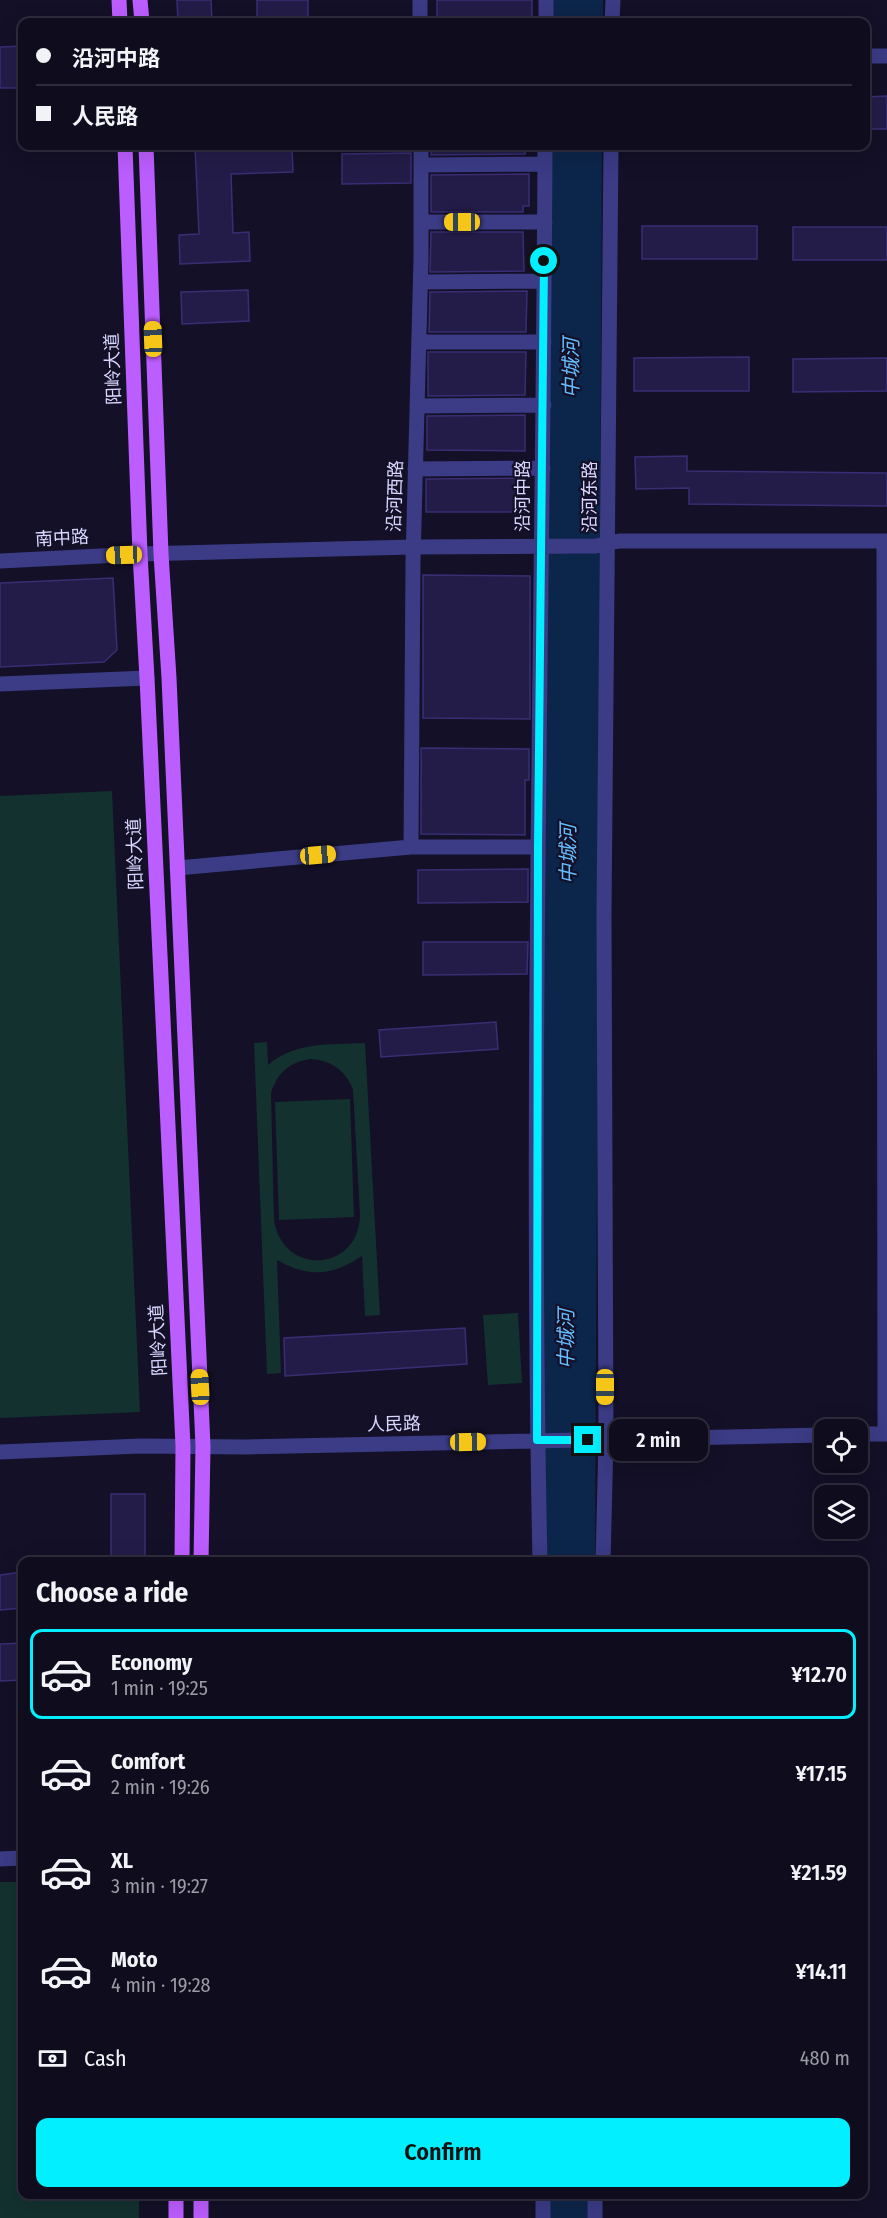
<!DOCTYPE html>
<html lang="en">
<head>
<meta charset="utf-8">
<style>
  :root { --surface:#0e0c1d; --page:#1c1a2a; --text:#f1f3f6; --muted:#9b9ba4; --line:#2e2c3b; --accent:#02efff }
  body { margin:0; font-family:"Fira Sans Condensed","Noto Sans SC",sans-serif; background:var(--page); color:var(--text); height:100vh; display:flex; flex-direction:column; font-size:22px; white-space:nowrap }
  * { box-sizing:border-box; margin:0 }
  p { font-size:20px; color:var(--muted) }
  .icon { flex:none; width:33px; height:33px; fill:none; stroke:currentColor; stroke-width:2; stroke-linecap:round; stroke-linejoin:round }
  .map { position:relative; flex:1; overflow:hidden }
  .sheet { position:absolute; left:18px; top:1557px; width:850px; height:642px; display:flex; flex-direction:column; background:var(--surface); border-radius:12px; box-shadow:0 6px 24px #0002,0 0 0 2px var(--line) }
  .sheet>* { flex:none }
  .guide { position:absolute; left:18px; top:18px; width:852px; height:132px; border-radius:12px; box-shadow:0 6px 24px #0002,0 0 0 2px var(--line); display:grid; align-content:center; height:132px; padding:0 18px; background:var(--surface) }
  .tools { position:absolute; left:814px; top:1419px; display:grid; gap:12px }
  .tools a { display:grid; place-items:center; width:54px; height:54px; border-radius:12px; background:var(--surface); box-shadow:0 6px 24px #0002,0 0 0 2px var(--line); font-size:30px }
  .end { position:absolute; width:27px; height:27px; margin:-14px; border:8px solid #02efff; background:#111; box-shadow:0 0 0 3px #111 }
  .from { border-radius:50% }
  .bubble { position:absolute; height:42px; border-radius:12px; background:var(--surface); box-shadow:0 6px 24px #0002,0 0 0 2px var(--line); font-size:20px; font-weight:600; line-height:42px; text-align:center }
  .car { position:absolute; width:18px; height:36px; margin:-18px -9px; border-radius:8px; box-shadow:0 0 4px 2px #0007; background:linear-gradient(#f5c518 24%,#345 0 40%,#f5c518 0 76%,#345 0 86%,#f5c518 0) }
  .guide b { display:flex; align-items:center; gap:21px; height:57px; font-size:22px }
  .guide b+b { border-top:2px solid var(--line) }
  .guide i { width:15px; height:15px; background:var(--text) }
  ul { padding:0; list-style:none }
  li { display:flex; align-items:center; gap:18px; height:90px; margin:0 12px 9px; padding:0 6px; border:3px solid transparent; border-radius:12px }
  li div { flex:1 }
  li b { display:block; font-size:22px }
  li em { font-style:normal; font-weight:600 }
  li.current { border-color:var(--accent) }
  li>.icon { width:54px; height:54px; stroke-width:1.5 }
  h2 { padding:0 18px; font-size:27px; line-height:72px }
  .pay { display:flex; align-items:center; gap:15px; height:66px; padding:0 18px; font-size:22px }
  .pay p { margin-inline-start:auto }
  .action { display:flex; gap:12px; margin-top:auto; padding:12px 18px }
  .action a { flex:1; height:69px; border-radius:12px; background:var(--accent); color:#111; font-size:24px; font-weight:600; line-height:69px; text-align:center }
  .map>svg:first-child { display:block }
</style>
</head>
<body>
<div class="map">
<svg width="887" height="2218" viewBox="0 0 887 2218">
  <rect width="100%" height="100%" fill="#131027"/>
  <path fill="#13312f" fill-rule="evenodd" d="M112 791 140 1412 0 1418V796Z
    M267 1042 268 1065C296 1041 330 1045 365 1043L380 1315 365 1316 362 1256C332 1276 309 1278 277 1260L281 1373 267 1374 254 1043ZM310 1059C331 1060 345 1070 353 1089L360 1215C359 1272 283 1277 274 1220L271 1093C277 1073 290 1062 310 1059Z
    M350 1099 354 1217 279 1220 275 1102Z
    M518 1313 522 1383 488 1385 483 1315Z
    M0 1882H22V2194L139 2195V2218H0Z"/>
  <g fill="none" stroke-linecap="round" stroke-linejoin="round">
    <path stroke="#0c254a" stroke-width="30" d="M563 22V0
      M588 22V0
      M555 1562 563 146
      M580 1562 587 146
      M552 2218V2194
      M579 2218V2194"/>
  </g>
  <path fill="#231c48" stroke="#392e74" stroke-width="1.5" d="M177 0H211L212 22H178Z
    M257 0H308V22H257Z
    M437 0H532V22H437Z
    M22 46V88H0V47Z
    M887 96V129H866V97Z
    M195 146H292L293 172 231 174 233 233 249 232 250 261 180 264 179 235 199 234Z
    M432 146H525V154L431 155Z
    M411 153V183L342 184V154Z
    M529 174V206H523V212H431V175Z
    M642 226H757V259H642Z
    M793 227H887V260H793Z
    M431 232H523L524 271 430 272Z
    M248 290 249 321 182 324 181 292Z
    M527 291 526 332H429L430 292Z
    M428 352H526L525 395 428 396Z
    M749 357V391H634V358Z
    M887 358V391L793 392V359Z
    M525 415V451L427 450V416Z
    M687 456V471L887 473V506L689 504V488L636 489 635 457Z
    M525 478V512H426V479Z
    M423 575 530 576V719L423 718Z
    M113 578 117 650 104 662 0 667V583Z
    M421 748 529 749V780H525V835L421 834Z
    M528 869V902L418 903V870Z
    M423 942H528L527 974 423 975Z
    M496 1022 498 1049 381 1057 379 1030Z
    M465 1328 467 1364 285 1376 284 1338Z
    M111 1494H145V1562H111Z
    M22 1572V1608L0 1610V1575Z
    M22 1643V1680L0 1681V1644Z"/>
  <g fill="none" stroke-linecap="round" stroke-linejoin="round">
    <path stroke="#3b3b86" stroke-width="15" d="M420 0V22
      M546 22V0
      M612 22 613 0
      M866 56H887
      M421 165 545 164
      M421 222H545
      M421 282 544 281
      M419 342H544
      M417 406 544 405
      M415 469 543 468
      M884 541 885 1434
      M0 561 140 554 413 547 596 546 619 541H887
      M0 684 147 678
      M411 847 413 561 421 259V146
      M177 868 411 847H538
      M858 1434H887
      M0 1452 140 1446 246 1447 825 1435
      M540 1562C530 1090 543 617 545 146
      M603 1562 606 1439 604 914 611 146
      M0 1859 22 1858
      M543 2218V2194
      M595 2218V2194"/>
    <path stroke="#bc5dff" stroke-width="15" d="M119 0 120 22
      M140 0 142 22
      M125 146 140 554 147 678 183 1446 182 1562
      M146 146 161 554 169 678 203 1446 201 1562
      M201 2194V2218
      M176 2218V2194"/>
  </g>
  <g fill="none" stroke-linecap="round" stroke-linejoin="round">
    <path stroke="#02efff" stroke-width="8" d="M544 261 538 847 537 1440H588"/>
  </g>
  <g text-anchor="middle" stroke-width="4.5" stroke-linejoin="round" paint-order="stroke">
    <g font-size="18" fill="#d9d6ff" stroke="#131027">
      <text transform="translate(113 369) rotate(-92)" y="6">阳岭大道</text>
      <text transform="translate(395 496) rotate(-88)" y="6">沿河西路</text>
      <text transform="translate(523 496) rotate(-90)" y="6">沿河中路</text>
      <text transform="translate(590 497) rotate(-90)" y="6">沿河东路</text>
      <text transform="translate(62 538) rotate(-3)" y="6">南中路</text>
      <text transform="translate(135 854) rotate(-92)" y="6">阳岭大道</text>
      <text transform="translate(158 1340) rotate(-93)" y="6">阳岭大道</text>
      <text transform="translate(394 1424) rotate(-1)" y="6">人民路</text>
    </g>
    <g font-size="20" font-style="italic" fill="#64bdff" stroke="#131027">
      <text transform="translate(571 368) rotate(-90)" y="7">中城河</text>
      <text transform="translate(568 854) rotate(-90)" y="7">中城河</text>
      <text transform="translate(566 1339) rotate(-90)" y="7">中城河</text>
    </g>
  </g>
</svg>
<div class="tools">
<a><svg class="icon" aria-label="locate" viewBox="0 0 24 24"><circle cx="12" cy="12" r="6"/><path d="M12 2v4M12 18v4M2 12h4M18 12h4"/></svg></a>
<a><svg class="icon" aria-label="layers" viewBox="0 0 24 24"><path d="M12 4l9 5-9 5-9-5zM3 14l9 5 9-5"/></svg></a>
</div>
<i class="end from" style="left:544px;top:261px"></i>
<i class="end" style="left:588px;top:1440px"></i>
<div class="bubble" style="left:609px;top:1419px;width:99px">2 min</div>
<i class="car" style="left:462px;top:222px;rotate:270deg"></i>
<i class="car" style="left:153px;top:339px;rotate:358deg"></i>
<i class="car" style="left:124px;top:555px;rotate:268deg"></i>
<i class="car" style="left:318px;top:855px;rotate:85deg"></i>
<i class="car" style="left:200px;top:1387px;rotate:357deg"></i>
<i class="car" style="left:605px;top:1387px;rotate:180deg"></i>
<i class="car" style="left:468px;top:1442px;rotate:89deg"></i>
<div class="guide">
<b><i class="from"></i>沿河中路</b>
<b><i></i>人民路</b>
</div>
<section class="sheet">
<h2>Choose a ride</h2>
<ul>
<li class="current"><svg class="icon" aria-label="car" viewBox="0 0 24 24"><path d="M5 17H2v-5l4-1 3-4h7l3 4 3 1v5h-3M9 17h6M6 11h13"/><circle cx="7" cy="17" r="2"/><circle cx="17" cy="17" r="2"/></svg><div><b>Economy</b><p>1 min · 19:25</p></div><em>¥12.70</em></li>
<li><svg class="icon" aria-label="car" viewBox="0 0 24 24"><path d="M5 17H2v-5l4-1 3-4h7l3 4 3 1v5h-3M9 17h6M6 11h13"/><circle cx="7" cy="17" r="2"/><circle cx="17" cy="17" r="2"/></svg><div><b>Comfort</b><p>2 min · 19:26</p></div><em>¥17.15</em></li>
<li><svg class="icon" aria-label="car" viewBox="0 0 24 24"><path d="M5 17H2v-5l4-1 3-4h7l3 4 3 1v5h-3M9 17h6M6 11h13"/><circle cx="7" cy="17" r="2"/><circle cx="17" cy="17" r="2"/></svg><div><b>XL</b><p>3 min · 19:27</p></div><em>¥21.59</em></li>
<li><svg class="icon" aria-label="car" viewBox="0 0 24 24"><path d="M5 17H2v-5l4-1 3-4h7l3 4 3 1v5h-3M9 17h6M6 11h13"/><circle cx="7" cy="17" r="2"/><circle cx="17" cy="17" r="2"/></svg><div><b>Moto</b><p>4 min · 19:28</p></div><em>¥14.11</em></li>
</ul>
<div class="pay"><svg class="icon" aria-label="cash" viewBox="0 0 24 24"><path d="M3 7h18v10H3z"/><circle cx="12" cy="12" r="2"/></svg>Cash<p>480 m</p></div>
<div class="action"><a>Confirm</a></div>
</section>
</div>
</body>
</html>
